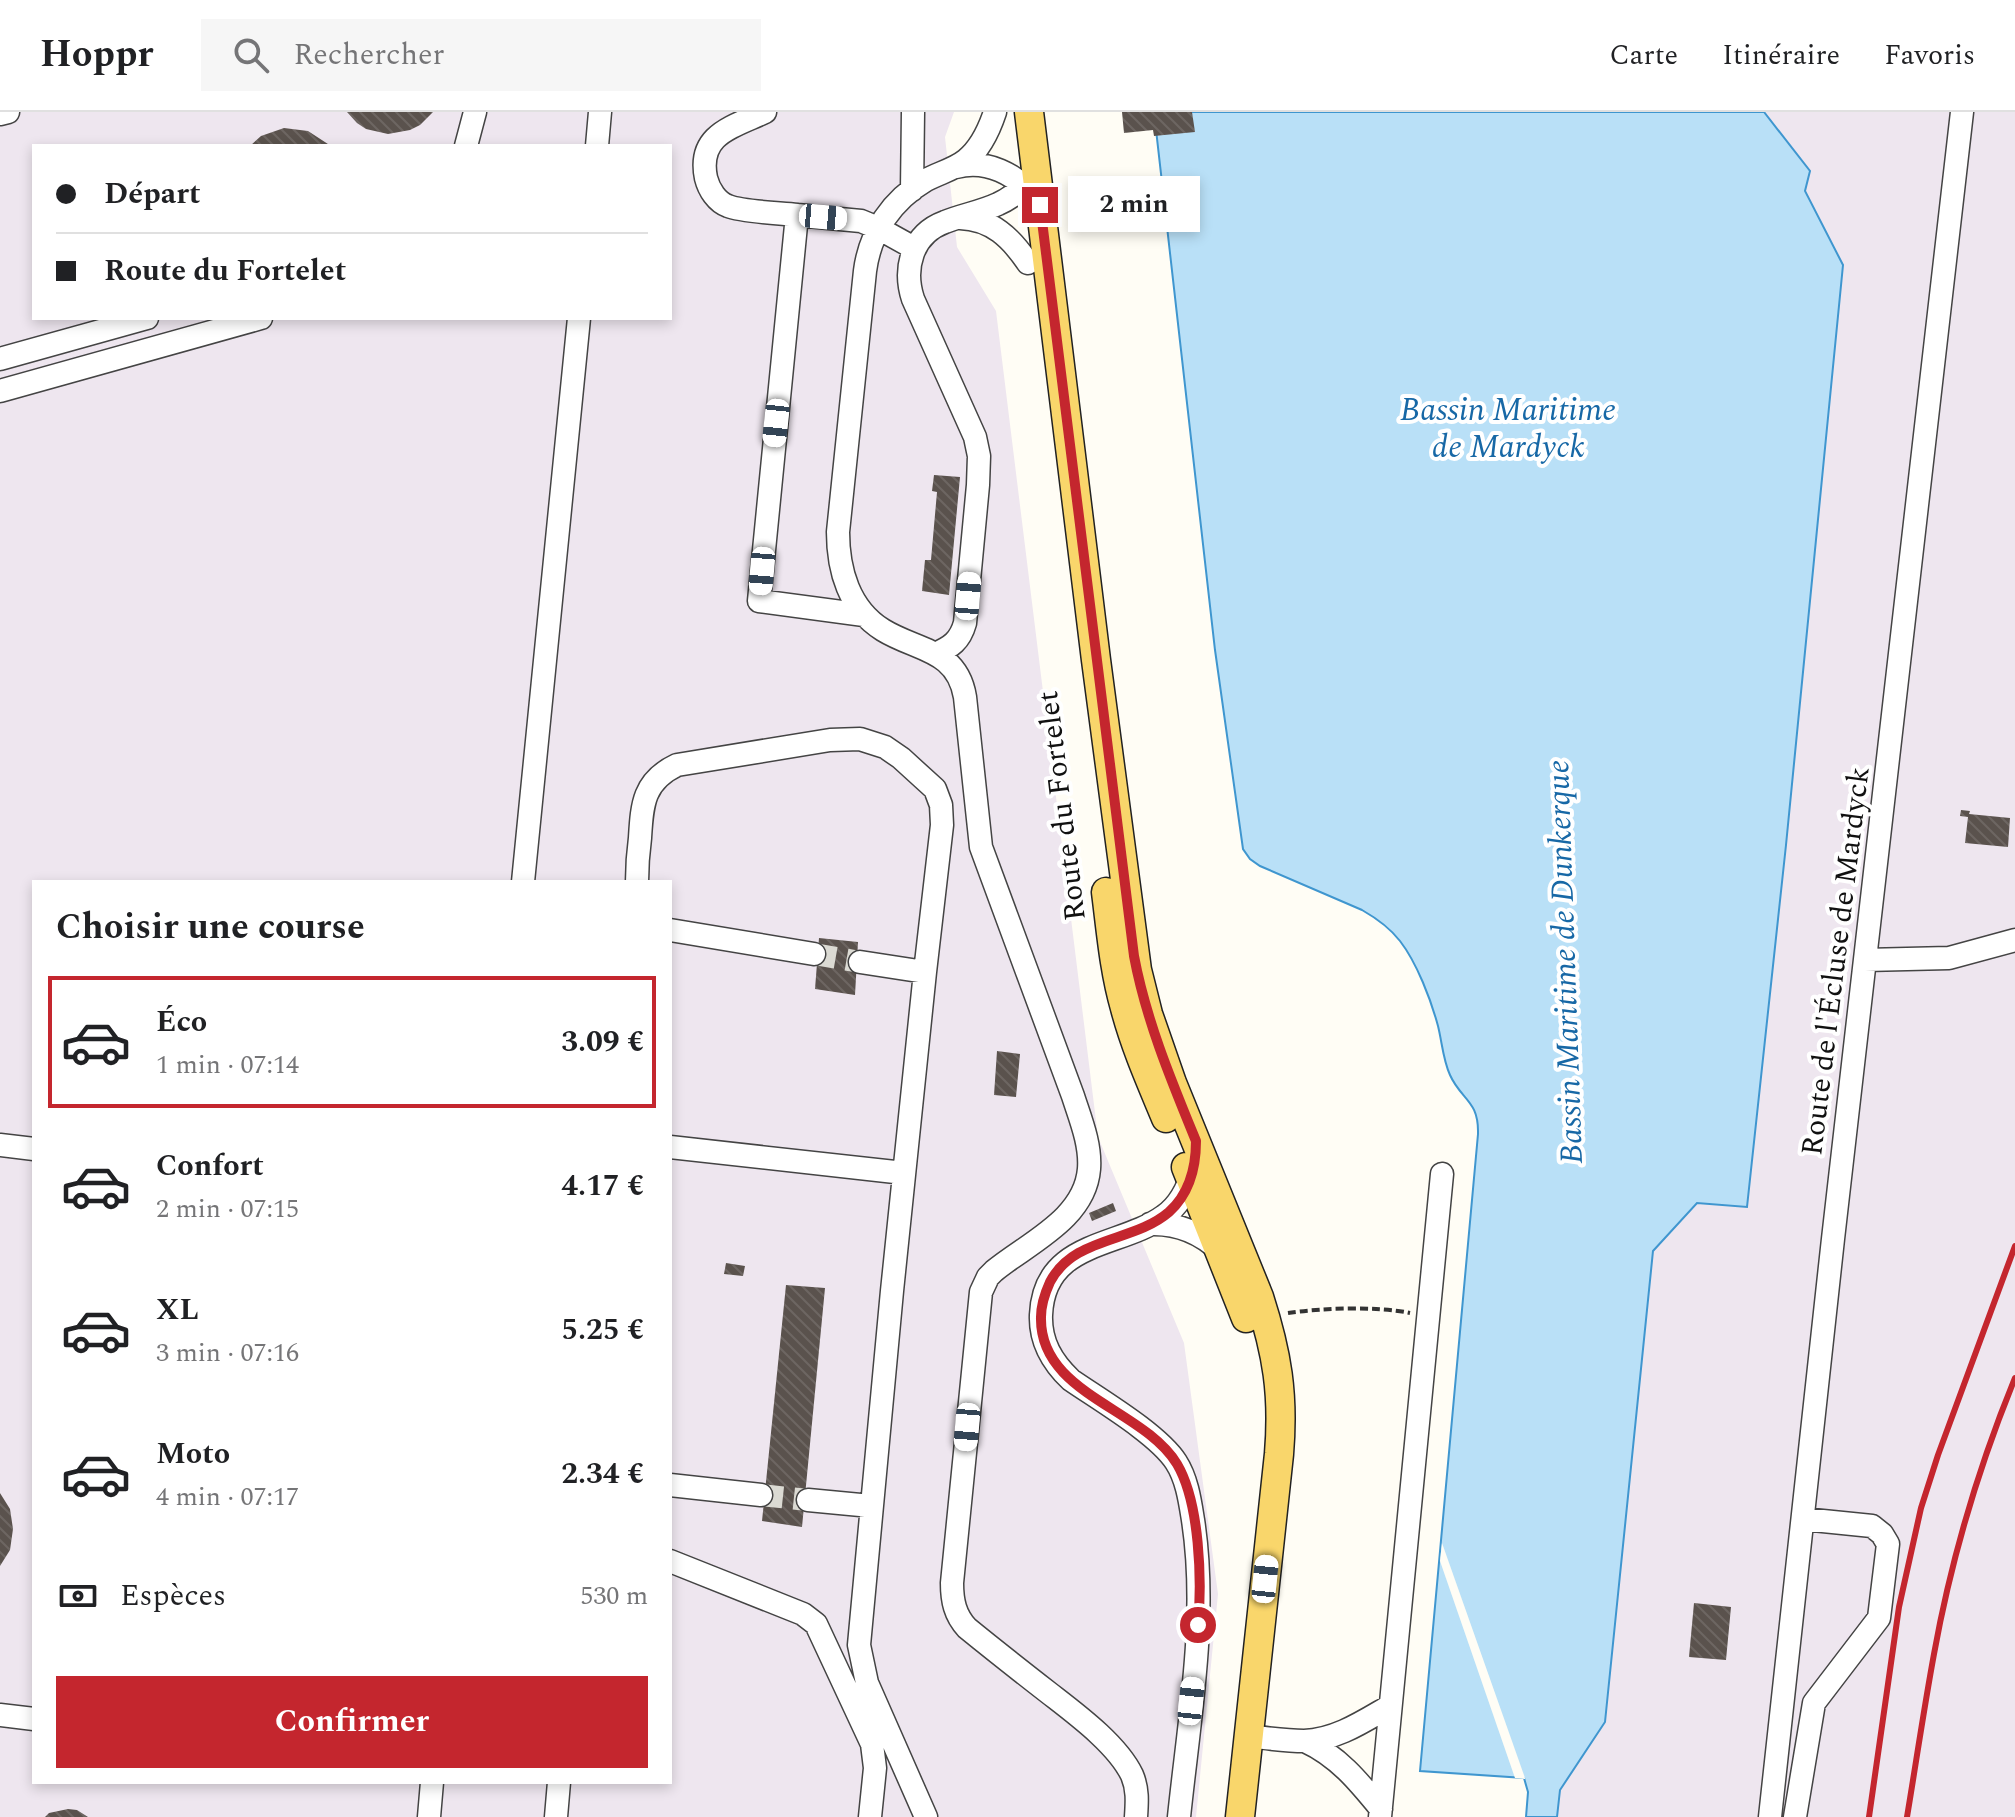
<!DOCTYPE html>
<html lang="fr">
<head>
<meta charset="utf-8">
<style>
  :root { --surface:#fff; --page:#f6f6f6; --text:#202124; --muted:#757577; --line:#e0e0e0; --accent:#c4262e }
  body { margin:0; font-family:Spectral,serif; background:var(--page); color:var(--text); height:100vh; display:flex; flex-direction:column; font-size:30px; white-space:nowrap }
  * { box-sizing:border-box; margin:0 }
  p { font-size:26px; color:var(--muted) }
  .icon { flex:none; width:44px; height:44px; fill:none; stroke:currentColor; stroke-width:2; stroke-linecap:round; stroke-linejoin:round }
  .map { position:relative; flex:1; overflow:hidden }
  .panel { position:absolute; left:32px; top:768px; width:640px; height:904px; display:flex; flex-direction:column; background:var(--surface); border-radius:0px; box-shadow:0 4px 12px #0003 }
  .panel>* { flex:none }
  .top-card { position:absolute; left:32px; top:32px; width:640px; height:176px; border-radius:0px; box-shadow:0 4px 12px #0003; display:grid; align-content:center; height:176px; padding:0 24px; background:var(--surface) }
  .end { position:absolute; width:36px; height:36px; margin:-18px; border:10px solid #c4262e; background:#fff; box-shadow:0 0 0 4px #fff }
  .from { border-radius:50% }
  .bubble { position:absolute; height:56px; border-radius:0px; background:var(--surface); box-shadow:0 4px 12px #0003; font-size:26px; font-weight:700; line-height:56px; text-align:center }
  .car { position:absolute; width:24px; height:48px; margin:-24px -12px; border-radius:10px; box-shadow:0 0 6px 2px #0007; background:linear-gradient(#fff 24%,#345 0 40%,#fff 0 76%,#345 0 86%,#fff 0) }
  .top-card b { display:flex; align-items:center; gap:28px; height:76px; font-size:30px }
  .top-card b+b { border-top:2px solid var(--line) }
  .top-card i { width:20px; height:20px; background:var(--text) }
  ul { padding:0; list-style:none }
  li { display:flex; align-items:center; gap:24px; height:132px; margin:0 16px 12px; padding:0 8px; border:4px solid transparent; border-radius:0px }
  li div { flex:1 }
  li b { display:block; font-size:30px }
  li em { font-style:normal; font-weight:700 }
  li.current { border-color:var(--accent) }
  li>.icon { width:72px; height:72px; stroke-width:1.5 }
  h2 { padding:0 24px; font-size:36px; line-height:96px }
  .pay { display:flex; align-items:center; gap:20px; height:88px; padding:0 24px; font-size:30px }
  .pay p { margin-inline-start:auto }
  .action { display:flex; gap:16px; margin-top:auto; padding:16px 24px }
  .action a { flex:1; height:92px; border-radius:0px; background:var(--accent); color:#fff; font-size:32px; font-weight:700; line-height:92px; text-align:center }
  header { display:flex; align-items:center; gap:48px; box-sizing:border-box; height:112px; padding:0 40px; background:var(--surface); border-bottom:2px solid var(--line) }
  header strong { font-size:38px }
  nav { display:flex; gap:44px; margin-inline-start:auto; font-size:28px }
  .search { width:560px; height:72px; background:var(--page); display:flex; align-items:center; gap:20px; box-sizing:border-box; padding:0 28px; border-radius:0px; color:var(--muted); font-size:30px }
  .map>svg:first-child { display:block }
</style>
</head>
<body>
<header>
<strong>Hoppr</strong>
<div class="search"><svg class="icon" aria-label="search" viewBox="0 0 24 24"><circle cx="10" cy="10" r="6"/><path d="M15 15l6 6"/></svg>Rechercher</div>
<nav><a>Carte</a><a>Itinéraire</a><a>Favoris</a></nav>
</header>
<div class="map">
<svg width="2015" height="1705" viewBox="0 0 2015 1705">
  <defs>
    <pattern id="building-back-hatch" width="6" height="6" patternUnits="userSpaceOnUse" patternTransform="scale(2)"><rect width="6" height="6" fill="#5a524d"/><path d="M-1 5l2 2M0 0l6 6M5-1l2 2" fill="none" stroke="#6d6662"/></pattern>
  </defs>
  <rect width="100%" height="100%" fill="#fffdf5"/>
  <path fill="#eee6ef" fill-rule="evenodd" d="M0 0H954L945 25 957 135 996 199 1098 1025 1184 1231 1218 1482 1196 1705H0ZM34 34H670V206H34ZM34 770H670V1670H34Z
    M1764 0H2015V1705H1557L1559 1678 1605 1609 1653 1139 1697 1091 1747 1095 1786 733 1843 153 1805 79 1810 59Z"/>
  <path fill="#b9e0f7" stroke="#3f96cf" stroke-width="2" d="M1154 0H1764L1810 59 1805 79 1843 153 1786 733 1747 1095 1697 1091 1653 1139 1605 1610 1560 1678 1557 1705H1526L1528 1680 1524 1666 1420 1659 1478 1022C1479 988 1461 988 1450 963 1443 948 1442 930 1438 914 1431 888 1417 851 1400 829 1390 816 1376 806 1362 798L1260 754 1250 747 1243 737 1215 538Z"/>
  <path fill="#fffdf5" d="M1442 1431 1525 1666V1667L1515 1666 1440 1449Z"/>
  <path fill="url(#building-back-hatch)" d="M347 0H433L420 13 410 18 388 22 366 17 357 11Z
    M1122 0H1192L1195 20 1154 24 1153 18 1124 21Z
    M284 16 308 19 331 34H250L261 24Z
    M934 363 960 365 949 483 922 479 925 448H931L937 380 932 379Z
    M1961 698 1970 699 1969 702 2010 706 2008 735 1965 731 1968 705 1960 704Z
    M819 826 858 830 855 883 815 877Z
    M997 939 1020 942 1016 985 994 983Z
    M1113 1091 1116 1099 1092 1109 1089 1101Z
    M726 1151 745 1154 743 1164 724 1162Z
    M786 1173 825 1176 802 1415 762 1409Z
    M0 1381 10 1397 13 1417 10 1438 0 1454Z
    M1694 1491 1731 1495 1726 1548 1689 1545Z
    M68 1697 77 1698 88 1705H45L49 1701Z"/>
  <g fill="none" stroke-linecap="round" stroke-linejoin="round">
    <path stroke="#dbdad3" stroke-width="22" stroke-dasharray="22 11" stroke-linecap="butt" d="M814 842 860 850
      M761 1383 808 1388"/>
    <defs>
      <path id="minor" d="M765 0C733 15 697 22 706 66 709 78 717 90 728 94 743 100 779 101 797 103
        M995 0C989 18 981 36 966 48 955 57 939 61 926 68 892 88 870 120 865 159L838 420C838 458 849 497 883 518 917 539 957 537 965 585L981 735 1073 984C1080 1006 1091 1032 1089 1057 1085 1107 1028 1131 994 1159L988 1165 981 1180 952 1471C952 1489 955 1503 967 1516 994 1538 1022 1560 1049 1581 1076 1602 1117 1632 1132 1663 1138 1677 1137 1690 1136 1705
        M0 2 8 0
        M466 34 475 0
        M597 34 600 0
        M956 55C987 47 1016 62 1035 86
        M912 78 913 0
        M960 106C992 107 1011 126 1028 151
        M0 247 147 206
        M0 279 261 206
        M864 503 759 489 797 103 861 109 878 116 914 136
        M935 542C951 535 960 529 965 511L978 373 979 344 975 325 913 187C903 156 912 122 945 110 962 103 981 100 998 92 1014 85 1025 74 1036 61
        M523 770 579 206
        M637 770C637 755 638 741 640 726 642 693 643 669 677 653L830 628 860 627 885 635 901 646 935 677 941 693 942 713 925 860 892 1179 859 1533 867 1571 926 1705
        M670 818 814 842
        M1865 848 1949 846 2015 828
        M860 850 925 860
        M0 1033 34 1037
        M670 1035 904 1061
        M1150 1112C1177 1111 1200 1120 1220 1139
        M670 1373 761 1383
        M808 1388 871 1394
        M670 1449 803 1502 816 1512 872 1632 875 1656 870 1705
        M0 1603 34 1607
        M1248 1624C1266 1626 1285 1629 1304 1629 1336 1628 1364 1609 1390 1594
        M1305 1629C1338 1644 1359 1670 1381 1697
        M429 1705 432 1670
        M556 1705 559 1670
        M1179 1705C1189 1608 1208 1505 1193 1408 1190 1389 1187 1367 1176 1350 1158 1322 1100 1288 1071 1268 1052 1250 1040 1230 1041 1203 1044 1128 1120 1136 1164 1104 1180 1093 1188 1076 1193 1058
        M1380 1705 1442 1062
        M1770 1705 1833 1127 1962 0
        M1795 1705 1814 1591 1879 1506 1888 1432 1882 1422 1872 1414 1803 1407"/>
      <path id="major" d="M1029 0 1096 548 1137 858 1148 902 1172 971 1259 1185C1277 1241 1284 1282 1279 1342L1240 1705
        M1106 780C1111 819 1114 858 1125 896 1135 934 1151 970 1166 1006
        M1186 1055 1246 1206"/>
    </defs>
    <use href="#minor" stroke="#444" stroke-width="25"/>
    <use href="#major" stroke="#222" stroke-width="31"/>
    <path stroke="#333" stroke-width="4" stroke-dasharray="8 4" stroke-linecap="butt" d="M1288 1201C1321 1196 1377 1194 1410 1201"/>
    <use href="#minor" stroke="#fff" stroke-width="22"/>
    <use href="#major" stroke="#f9d66b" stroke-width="28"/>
    <path stroke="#c4262e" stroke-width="6" d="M1869 1705 1899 1495 1921 1396 1938 1343 2015 1134
      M1907 1705C1916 1651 1924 1596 1934 1542 1951 1448 1979 1354 2015 1266"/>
  </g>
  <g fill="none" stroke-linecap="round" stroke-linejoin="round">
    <path stroke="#c4262e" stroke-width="10" d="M1040 93 1134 844C1146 908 1171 968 1196 1029 1196 1055 1189 1082 1169 1100 1133 1131 1074 1124 1050 1170 1045 1181 1041 1193 1041 1205 1039 1282 1143 1296 1177 1352 1200 1391 1202 1469 1198 1513"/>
  </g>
  <g text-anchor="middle" stroke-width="8" stroke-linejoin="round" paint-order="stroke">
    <g font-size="30" fill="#111" stroke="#fff">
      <text transform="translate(1061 694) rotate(-97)" y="10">Route du Fortelet</text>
      <text transform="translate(1835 849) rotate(-83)" y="10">Route de l'Écluse de Mardyck</text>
    </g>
    <g font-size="32" font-style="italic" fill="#1768a6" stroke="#fff">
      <text x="1508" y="308">Bassin Maritime<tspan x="1508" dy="37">de Mardyck</tspan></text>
      <text transform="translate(1564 850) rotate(-92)" y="11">Bassin Maritime de Dunkerque</text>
    </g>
  </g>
</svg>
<i class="end from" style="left:1198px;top:1513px"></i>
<i class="end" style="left:1040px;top:93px"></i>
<div class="bubble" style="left:1068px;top:64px;width:132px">2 min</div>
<i class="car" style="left:823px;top:105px;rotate:95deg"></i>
<i class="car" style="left:776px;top:311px;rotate:186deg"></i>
<i class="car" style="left:762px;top:459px;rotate:185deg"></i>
<i class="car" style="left:968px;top:484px;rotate:5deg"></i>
<i class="car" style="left:967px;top:1315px;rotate:185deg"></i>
<i class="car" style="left:1265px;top:1467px;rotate:6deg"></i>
<i class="car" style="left:1191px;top:1589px;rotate:6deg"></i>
<div class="top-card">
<b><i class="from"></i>Départ</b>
<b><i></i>Route du Fortelet</b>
</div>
<section class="panel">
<h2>Choisir une course</h2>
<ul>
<li class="current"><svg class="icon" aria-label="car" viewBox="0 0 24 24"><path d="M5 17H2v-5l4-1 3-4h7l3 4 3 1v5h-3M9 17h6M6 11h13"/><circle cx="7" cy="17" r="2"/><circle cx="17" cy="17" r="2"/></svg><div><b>Éco</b><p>1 min · 07:14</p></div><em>3.09 €</em></li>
<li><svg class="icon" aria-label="car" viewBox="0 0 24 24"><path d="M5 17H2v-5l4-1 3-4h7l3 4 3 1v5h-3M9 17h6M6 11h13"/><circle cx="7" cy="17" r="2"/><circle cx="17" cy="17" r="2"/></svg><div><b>Confort</b><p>2 min · 07:15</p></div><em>4.17 €</em></li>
<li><svg class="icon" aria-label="car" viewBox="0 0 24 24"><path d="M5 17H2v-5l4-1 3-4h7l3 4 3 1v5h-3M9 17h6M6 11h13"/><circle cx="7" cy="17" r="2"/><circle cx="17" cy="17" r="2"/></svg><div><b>XL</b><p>3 min · 07:16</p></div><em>5.25 €</em></li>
<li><svg class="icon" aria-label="car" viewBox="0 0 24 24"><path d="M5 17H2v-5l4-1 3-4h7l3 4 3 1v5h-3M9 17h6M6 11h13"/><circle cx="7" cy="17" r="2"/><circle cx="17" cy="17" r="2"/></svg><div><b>Moto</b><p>4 min · 07:17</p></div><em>2.34 €</em></li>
</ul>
<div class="pay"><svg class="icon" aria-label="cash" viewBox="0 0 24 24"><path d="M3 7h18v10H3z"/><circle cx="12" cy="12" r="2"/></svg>Espèces<p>530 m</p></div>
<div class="action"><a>Confirmer</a></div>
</section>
</div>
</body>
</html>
